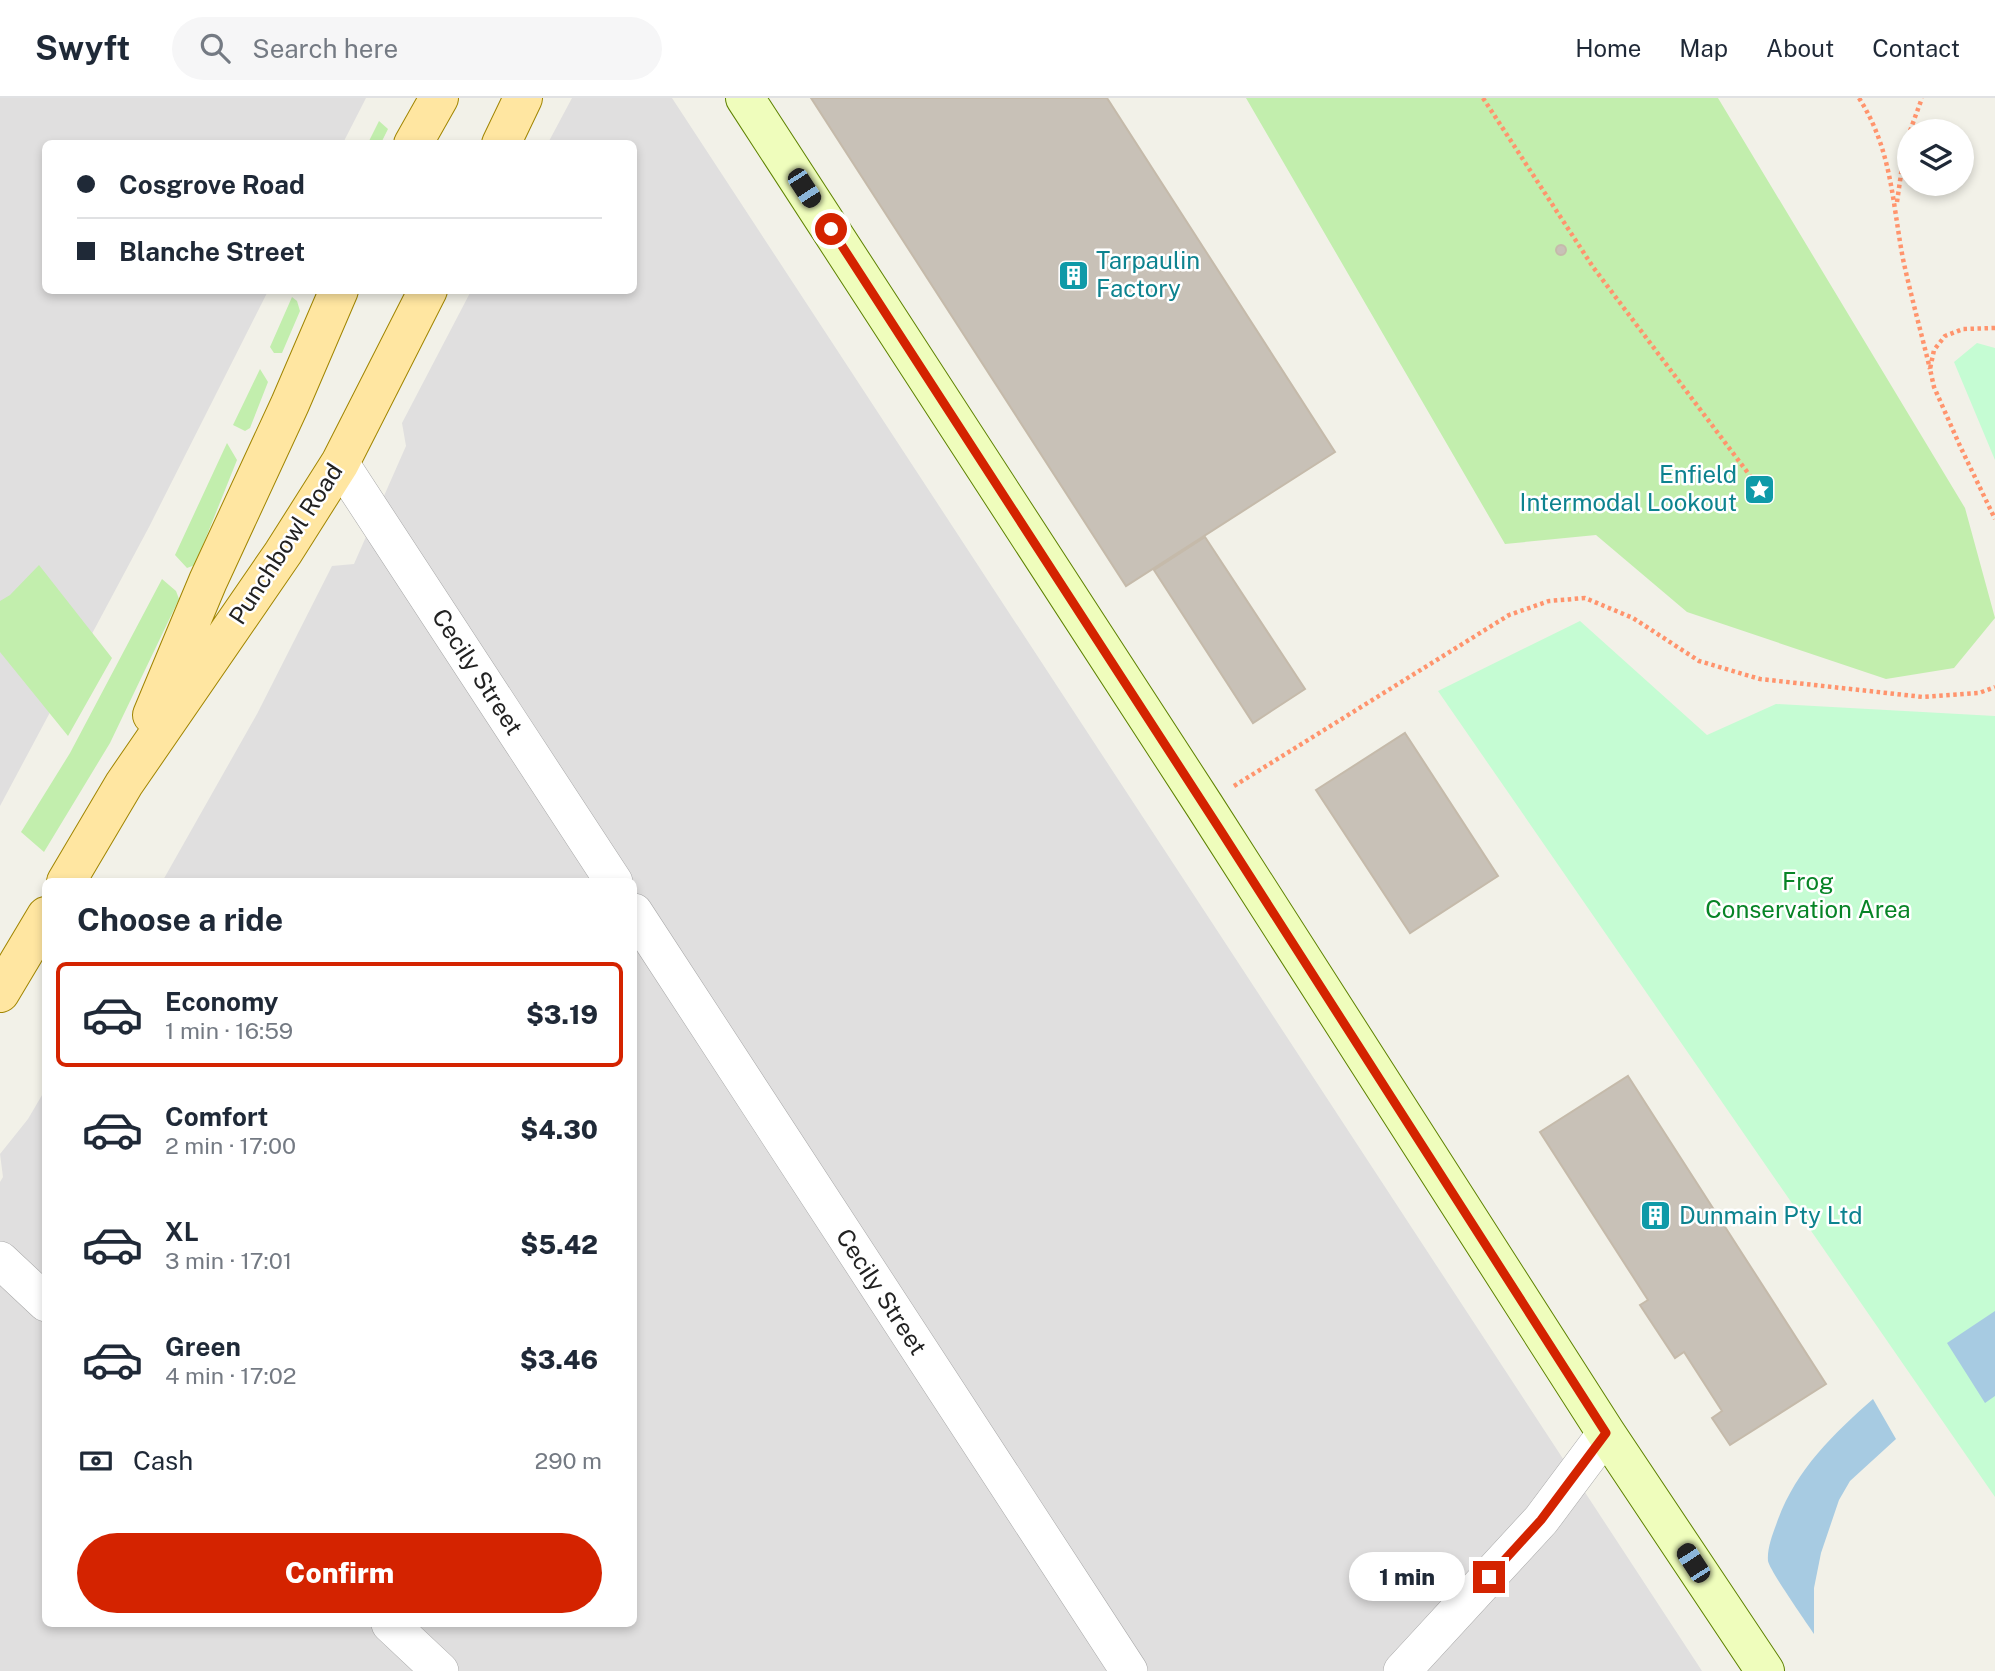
<!DOCTYPE html>
<html lang="en">
<head>
<meta charset="utf-8">
<style>
  :root { --surface:#fff; --page:#f6f6f7; --text:#1f2937; --muted:#747a83; --line:#e0e1e3; --accent:#d42300 }
  body { margin:0; font-family:"Public Sans",sans-serif; background:var(--page); color:var(--text); height:100vh; display:flex; flex-direction:column; font-size:26px; white-space:nowrap }
  * { box-sizing:border-box; margin:0 }
  p { font-size:23px; color:var(--muted) }
  .icon { flex:none; width:38px; height:38px; fill:none; stroke:currentColor; stroke-width:2; stroke-linecap:round; stroke-linejoin:round }
  .map { position:relative; flex:1; overflow:hidden }
  .side { position:absolute; left:42px; top:780px; width:595px; height:749px; display:flex; flex-direction:column; background:var(--surface); border-radius:10px; box-shadow:0 4px 10px #0003 }
  .side>* { flex:none }
  .guide { position:absolute; left:42px; top:42px; width:595px; height:154px; border-radius:10px; box-shadow:0 4px 10px #0003; display:grid; align-content:center; height:154px; padding:0 35px; background:var(--surface) }
  .fabs { position:absolute; left:1897px; top:21px; display:grid; gap:14px }
  .fabs a { display:grid; place-items:center; width:77px; height:77px; border-radius:50%; background:var(--surface); box-shadow:0 4px 10px #0003; font-size:35px }
  .end { position:absolute; width:32px; height:32px; margin:-16px; border:9px solid #d42300; background:#fff; box-shadow:0 0 0 4px #fff }
  .from { border-radius:50% }
  .bubble { position:absolute; height:49px; border-radius:24px; background:var(--surface); box-shadow:0 4px 10px #0003; font-size:23px; font-weight:800; line-height:49px; text-align:center }
  .car { position:absolute; width:21px; height:42px; margin:-21px -10px; border-radius:9px; box-shadow:0 0 5px 2px #0007; background:linear-gradient(#222 24%,#8ab4d8 0 40%,#222 0 76%,#8ab4d8 0 86%,#222 0) }
  .guide b { display:flex; align-items:center; gap:24px; height:66px; font-size:26px }
  .guide b+b { border-top:2px solid var(--line) }
  .guide i { width:18px; height:18px; background:var(--text) }
  ul { padding:0; list-style:none }
  li { display:flex; align-items:center; gap:21px; height:105px; margin:0 14px 10px; padding:0 21px; border:4px solid transparent; border-radius:10px }
  li div { flex:1 }
  li b { display:block; font-size:26px }
  li em { font-style:normal; font-weight:800 }
  li.selected { border-color:var(--accent) }
  li>.icon { width:63px; height:63px; stroke-width:1.5 }
  h2 { padding:0 35px; font-size:32px; line-height:84px }
  .pay { display:flex; align-items:center; gap:18px; height:77px; padding:0 35px; font-size:26px }
  .pay p { margin-inline-start:auto }
  .cta { display:flex; gap:14px; margin-top:auto; padding:14px 35px }
  .cta a { flex:1; height:80px; border-radius:42px; background:var(--accent); color:#fff; font-size:28px; font-weight:800; line-height:80px; text-align:center }
  header { display:flex; align-items:center; gap:42px; box-sizing:border-box; height:98px; padding:0 35px; background:var(--surface); border-bottom:2px solid var(--line) }
  header strong { font-size:33px }
  nav { display:flex; gap:38px; margin-inline-start:auto; font-size:24px }
  .search { width:490px; height:63px; background:var(--page); display:flex; align-items:center; gap:18px; box-sizing:border-box; padding:0 24px; border-radius:38px; color:var(--muted); font-size:26px }
  .map>svg:first-child { display:block }
</style>
</head>
<body>
<header>
<strong>Swyft</strong>
<div class="search"><svg class="icon" aria-label="search" viewBox="0 0 24 24"><circle cx="10" cy="10" r="6"/><path d="M15 15l6 6"/></svg>Search here</div>
<nav><a>Home</a><a>Map</a><a>About</a><a>Contact</a></nav>
</header>
<div class="map">
<svg width="1995" height="1573" viewBox="0 0 1995 1573">
  <rect width="100%" height="100%" fill="#f2f1e8"/>
  <path fill="#e0dfdf" d="M0 0H366L343 45 46 46V192L268 193 149 429 0 708Z
    M572 0H672L1702 1573H0V1084L3 1079 0 1056 28 1021 45 992 46 1526H634V784H162L257 616 332 468 354 466 406 348 402 325 471 193 634 192V46L548 45Z"/>
  <path fill="#c2eead" d="M1246 0H1718L1965 410 1995 520 1954 570 1886 581 1687 514 1596 437 1505 446Z
    M379 23 388 31 381 45H368Z
    M292 199 297 203 300 213 282 255H274L270 249Z
    M260 271 268 284 250 330 245 333 233 327Z
    M227 345 237 362 195 467 187 470 175 457Z
    M39 467 112 560 68 638 0 554V503L10 497Z
    M162 481 176 493 179 501 110 645 44 754 21 734 70 655Z"/>
  <path fill="#c5fcd3" d="M1977 245 1995 250V362L1954 264Z
    M1580 523 1707 637 1776 606 1995 618V1399L1438 593Z"/>
  <path fill="#a7cbe2" d="M1995 1213V1298L1985 1305 1947 1245Z
    M1873 1301 1896 1341 1850 1383 1839 1402 1821 1455 1814 1490V1536C1806 1524 1770 1473 1768 1463 1767 1451 1772 1438 1776 1427 1794 1374 1832 1337 1873 1301Z"/>
  <path fill="#c8c1b7" stroke="#c5baaa" stroke-width="2" d="M811 0H1107L1335 354 1126 488Z
    M1556 152a5 5 0 1 1 10 0a5 5 0 1 1-10 0Z
    M1205 439 1305 591 1253 625 1154 472Z
    M1405 635 1498 778 1410 835 1316 692Z
    M1628 978 1826 1286 1730 1347 1712 1320 1722 1313 1684 1254 1675 1260 1640 1207 1648 1202 1540 1034Z"/>
  <g fill="none" stroke-linecap="round" stroke-linejoin="round">
    <defs>
      <path id="street" d="M340 365 614 784
        M634 814 1129 1573
        M0 1162 46 1205
        M390 1526 440 1573
        M1402 1573 1541 1422 1606 1335"/>
      <path id="secondary" d="M745 0 1204 707 1606 1335 1765 1573"/>
      <path id="primary" d="M413 46 439 0
        M501 46 523 0
        M152 617 208 483 290 306 339 192
        M66 784 124 686 283 455 340 365 428 192
        M0 895 46 818"/>
    </defs>
    <use href="#street" stroke="#a9a9a9" stroke-width="38"/>
    <use href="#secondary" stroke="#5e8200" stroke-width="40"/>
    <use href="#primary" stroke="#a08500" stroke-width="40"/>
    <path stroke="#ff946d" stroke-width="4.5" stroke-dasharray="3.5 3.5" stroke-linecap="butt" d="M1483 0 1593 169 1760 391
      M1859 0C1892 52 1892 103 1903 161 1911 198 1921 234 1930 271
      M1910 33 1922 0
      M1897 104 1904 55 1909 36
      M1995 230 1963 231 1945 238 1934 252 1930 271 1934 289 1960 348 1995 421
      M1234 688 1509 517 1549 503 1585 500 1633 520 1699 563 1760 581 1923 599 1979 595 1995 589"/>
    <use href="#street" stroke="#fff" stroke-width="37"/>
    <use href="#secondary" stroke="#effdbc" stroke-width="38"/>
    <use href="#primary" stroke="#ffe6a1" stroke-width="38"/>
  </g>
  <g fill="none" stroke-linecap="round" stroke-linejoin="round">
    <path stroke="#d42300" stroke-width="9" d="M831 131 1219 730 1606 1335 1541 1422 1489 1479"/>
  </g>
  <defs>
    <symbol id="building-square" viewBox="-11 -11 22 22"><rect x="-9" y="-9" width="18" height="18" rx="4" fill="#0f9aa8" stroke="#fff"/><path d="M-4-6H4V6H1V3H-1V6H-4ZM-2.5-4.3h1.7v1.8h-1.7ZM.8-4.3h1.7v1.8H.8ZM-2.5-1h1.7V.8h-1.7ZM.8-1h1.7V.8H.8Z" fill="#fff"/></symbol>
    <symbol id="sight-square" viewBox="-11 -11 22 22"><rect x="-9" y="-9" width="18" height="18" rx="4" fill="#0f9aa8" stroke="#fff"/><path d="M0-6L1.8-2.2L6-1.7L2.9 1.2L3.7 5.4L0 3.3L-3.7 5.4L-2.9 1.2L-6-1.7L-1.8-2.2Z" fill="#fff"/></symbol>
  </defs>
  <g fill-rule="evenodd">
    <use href="#building-square" x="1056" y="160" width="35" height="35"/>
    <use href="#sight-square" x="1742" y="374" width="35" height="35"/>
    <use href="#building-square" x="1638" y="1100" width="35" height="35"/>
  </g>
  <g text-anchor="middle" stroke-width="5" stroke-linejoin="round" paint-order="stroke">
    <g font-size="24" fill="#0d838f" stroke="#fff" text-anchor="start">
      <text x="1096" y="171">Tarpaulin<tspan x="1096" dy="28">Factory</tspan></text>
      <text x="1737" y="385" text-anchor="end">Enfield<tspan x="1737" dy="28">Intermodal Lookout</tspan></text>
      <text x="1679" y="1126">Dunmain Pty Ltd</text>
    </g>
    <g font-size="24" fill="#222" stroke="#fff">
      <text transform="translate(286 446) rotate(-57)" y="8">Punchbowl Road</text>
      <text transform="translate(477 574) rotate(57)" y="8">Cecily Street</text>
      <text transform="translate(881 1194) rotate(57)" y="8">Cecily Street</text>
    </g>
    <g font-size="24" fill="#078426" stroke="#fff">
      <text x="1808" y="792">Frog<tspan x="1808" dy="28">Conservation Area</tspan></text>
    </g>
  </g>
</svg>
<div class="fabs">
<a><svg class="icon" aria-label="layers" viewBox="0 0 24 24"><path d="M12 4l9 5-9 5-9-5zM3 14l9 5 9-5"/></svg></a>
</div>
<i class="end from" style="left:831px;top:131px"></i>
<i class="end" style="left:1489px;top:1479px"></i>
<div class="bubble" style="left:1349px;top:1454px;width:116px">1 min</div>
<i class="car" style="left:804px;top:90px;rotate:147deg"></i>
<i class="car" style="left:1693px;top:1465px;rotate:327deg"></i>
<div class="guide">
<b><i class="from"></i>Cosgrove Road</b>
<b><i></i>Blanche Street</b>
</div>
<section class="side">
<h2>Choose a ride</h2>
<ul>
<li class="selected"><svg class="icon" aria-label="car" viewBox="0 0 24 24"><path d="M5 17H2v-5l4-1 3-4h7l3 4 3 1v5h-3M9 17h6M6 11h13"/><circle cx="7" cy="17" r="2"/><circle cx="17" cy="17" r="2"/></svg><div><b>Economy</b><p>1 min · 16:59</p></div><em>$3.19</em></li>
<li><svg class="icon" aria-label="car" viewBox="0 0 24 24"><path d="M5 17H2v-5l4-1 3-4h7l3 4 3 1v5h-3M9 17h6M6 11h13"/><circle cx="7" cy="17" r="2"/><circle cx="17" cy="17" r="2"/></svg><div><b>Comfort</b><p>2 min · 17:00</p></div><em>$4.30</em></li>
<li><svg class="icon" aria-label="car" viewBox="0 0 24 24"><path d="M5 17H2v-5l4-1 3-4h7l3 4 3 1v5h-3M9 17h6M6 11h13"/><circle cx="7" cy="17" r="2"/><circle cx="17" cy="17" r="2"/></svg><div><b>XL</b><p>3 min · 17:01</p></div><em>$5.42</em></li>
<li><svg class="icon" aria-label="car" viewBox="0 0 24 24"><path d="M5 17H2v-5l4-1 3-4h7l3 4 3 1v5h-3M9 17h6M6 11h13"/><circle cx="7" cy="17" r="2"/><circle cx="17" cy="17" r="2"/></svg><div><b>Green</b><p>4 min · 17:02</p></div><em>$3.46</em></li>
</ul>
<div class="pay"><svg class="icon" aria-label="cash" viewBox="0 0 24 24"><path d="M3 7h18v10H3z"/><circle cx="12" cy="12" r="2"/></svg>Cash<p>290 m</p></div>
<div class="cta"><a>Confirm</a></div>
</section>
</div>
</body>
</html>
